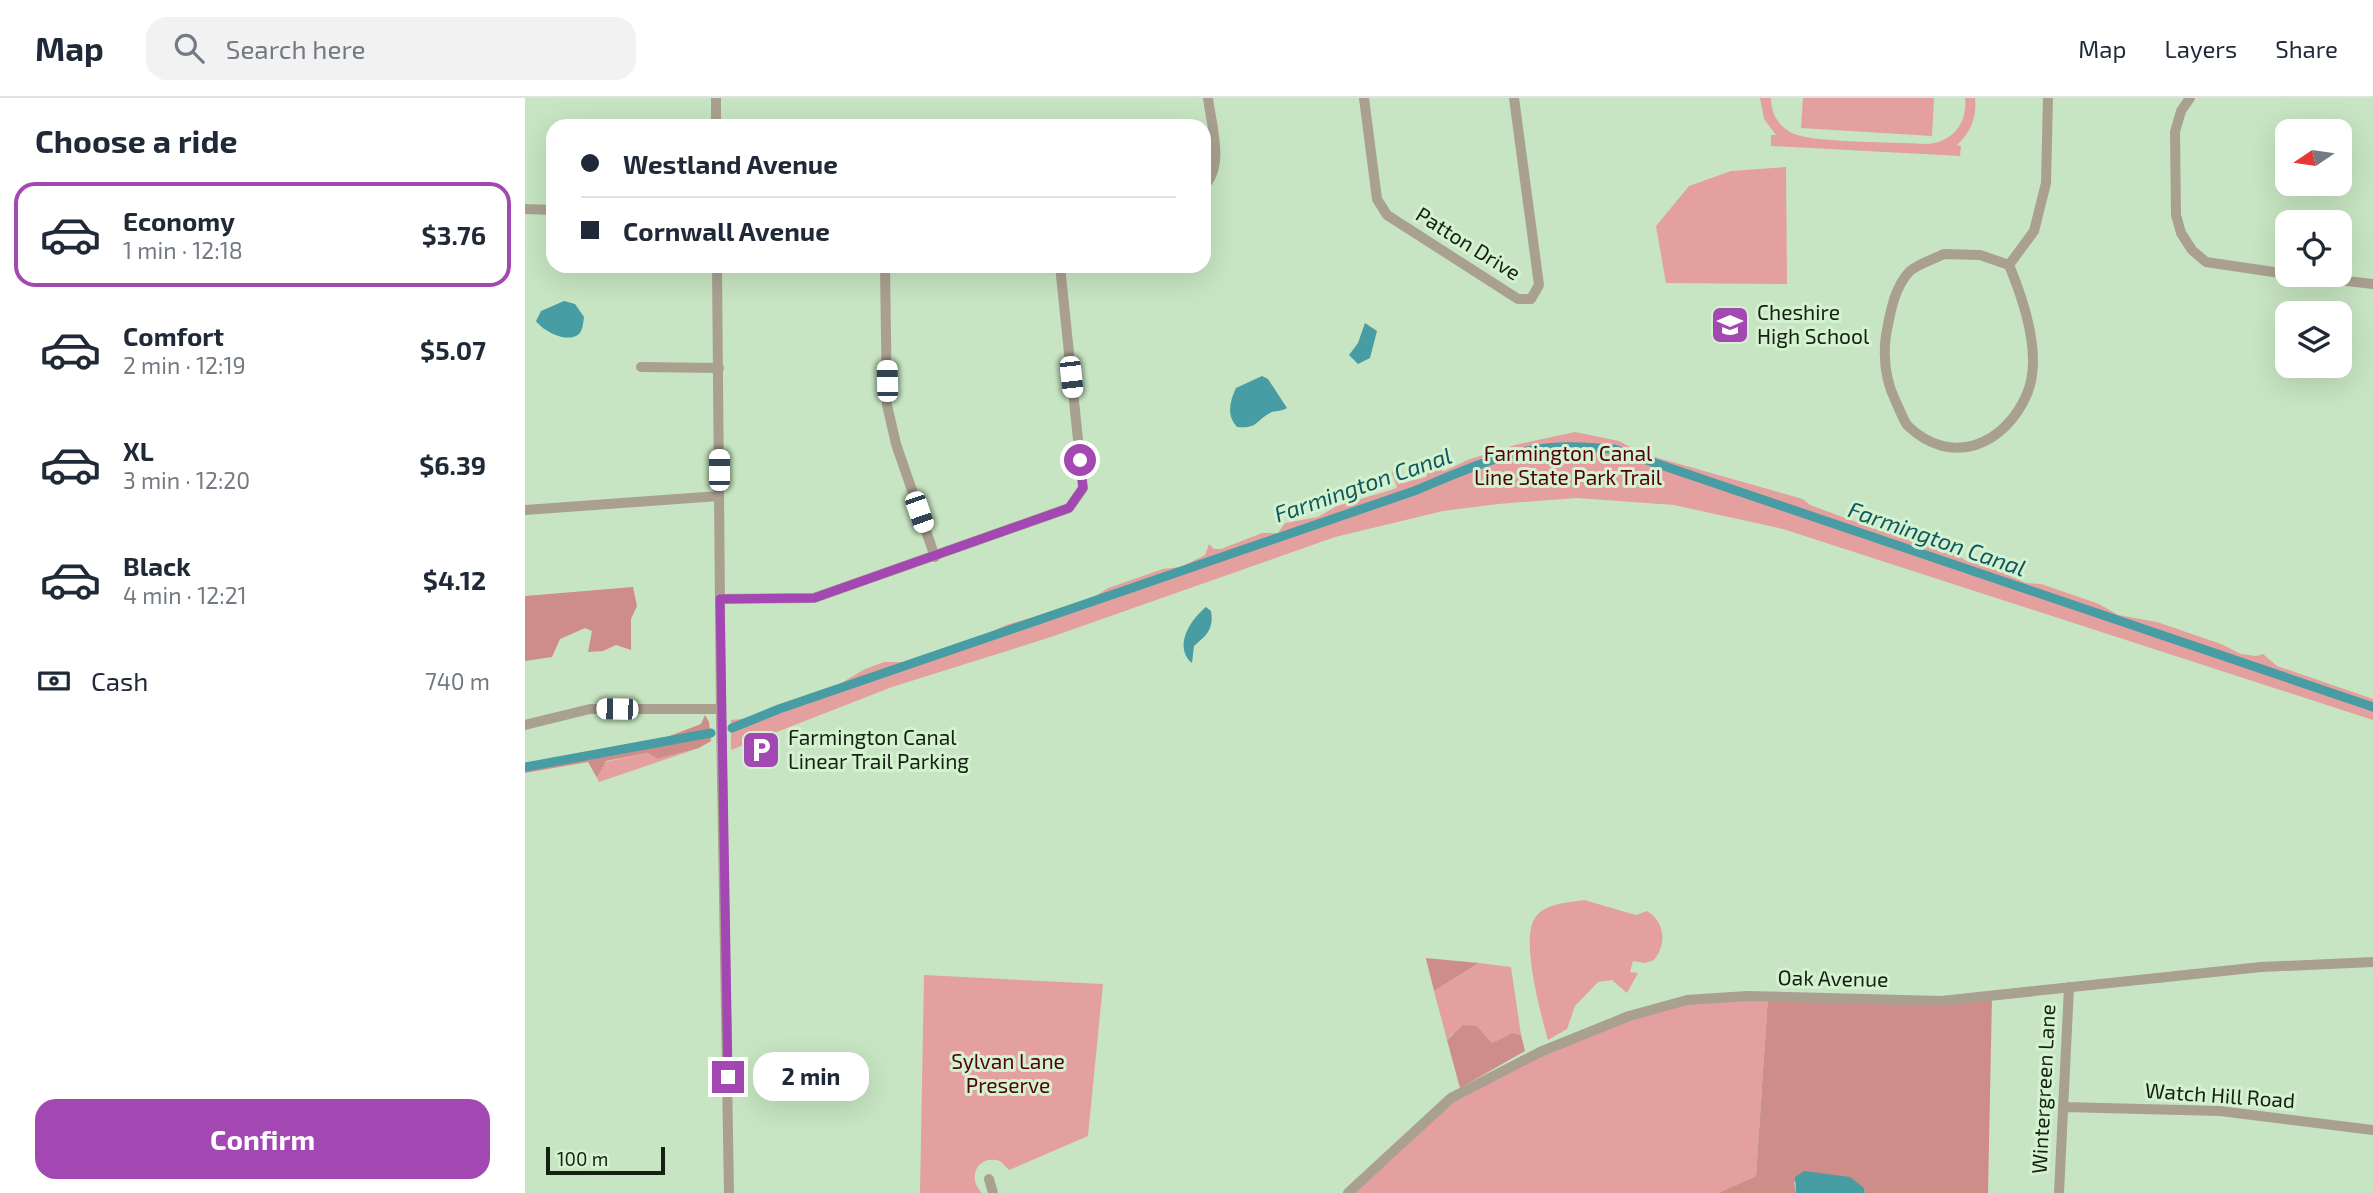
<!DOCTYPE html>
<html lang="en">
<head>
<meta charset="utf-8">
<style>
  :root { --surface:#fff; --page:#f2f2f3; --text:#1f2937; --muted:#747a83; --line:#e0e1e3; --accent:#a347b2 }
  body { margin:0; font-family:"Exo 2",sans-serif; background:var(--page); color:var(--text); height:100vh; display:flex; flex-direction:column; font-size:26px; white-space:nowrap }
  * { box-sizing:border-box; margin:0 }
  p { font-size:23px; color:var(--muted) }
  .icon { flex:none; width:38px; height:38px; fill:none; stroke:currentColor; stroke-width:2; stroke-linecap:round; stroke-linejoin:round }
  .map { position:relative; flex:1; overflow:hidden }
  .sheet { display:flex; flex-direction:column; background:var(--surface); width:525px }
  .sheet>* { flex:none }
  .banner { position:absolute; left:21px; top:21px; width:665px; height:154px; border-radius:21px; box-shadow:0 7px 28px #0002; display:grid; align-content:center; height:154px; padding:0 35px; background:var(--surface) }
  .needle { width:46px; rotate:257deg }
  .controls { position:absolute; left:1750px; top:21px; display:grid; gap:14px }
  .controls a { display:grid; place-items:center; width:77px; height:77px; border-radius:14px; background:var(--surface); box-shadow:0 7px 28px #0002; font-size:35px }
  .scale { position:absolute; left:21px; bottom:18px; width:119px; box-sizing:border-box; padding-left:7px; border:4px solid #152013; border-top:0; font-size:19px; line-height:24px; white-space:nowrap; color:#152013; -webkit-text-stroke:5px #d4f2cf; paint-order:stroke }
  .end { position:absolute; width:32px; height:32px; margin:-16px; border:9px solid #a347b2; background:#fff; box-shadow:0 0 0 4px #fff }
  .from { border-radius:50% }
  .bubble { position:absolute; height:49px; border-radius:21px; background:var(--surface); box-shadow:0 7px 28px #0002; font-size:23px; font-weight:700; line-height:49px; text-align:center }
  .car { position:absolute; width:21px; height:42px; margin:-21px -10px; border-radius:9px; box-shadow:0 0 5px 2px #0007; background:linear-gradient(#fff 24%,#345 0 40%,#fff 0 76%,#345 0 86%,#fff 0) }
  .banner b { display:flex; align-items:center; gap:24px; height:66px; font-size:26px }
  .banner b+b { border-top:2px solid var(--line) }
  .banner i { width:18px; height:18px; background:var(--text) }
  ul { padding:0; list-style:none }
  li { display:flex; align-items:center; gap:21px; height:105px; margin:0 14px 10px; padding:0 21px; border:4px solid transparent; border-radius:21px }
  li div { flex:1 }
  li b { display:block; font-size:26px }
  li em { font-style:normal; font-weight:700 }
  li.active { border-color:var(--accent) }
  li>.icon { width:63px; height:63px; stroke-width:1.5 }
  h2 { padding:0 35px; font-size:32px; line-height:84px }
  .pay { display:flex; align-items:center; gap:18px; height:77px; padding:0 35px; font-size:26px }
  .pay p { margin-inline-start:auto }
  .action { display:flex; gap:14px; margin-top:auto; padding:14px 35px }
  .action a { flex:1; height:80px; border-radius:21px; background:var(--accent); color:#fff; font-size:28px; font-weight:700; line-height:80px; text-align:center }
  header { display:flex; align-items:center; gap:42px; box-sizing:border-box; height:98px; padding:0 35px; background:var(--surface); border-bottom:2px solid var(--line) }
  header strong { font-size:33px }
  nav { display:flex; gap:38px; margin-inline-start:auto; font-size:24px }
  .search { width:490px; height:63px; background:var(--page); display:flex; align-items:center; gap:18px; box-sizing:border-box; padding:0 24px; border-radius:21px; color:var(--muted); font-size:26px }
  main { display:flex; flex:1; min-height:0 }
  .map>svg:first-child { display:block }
</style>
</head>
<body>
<header>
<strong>Map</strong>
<div class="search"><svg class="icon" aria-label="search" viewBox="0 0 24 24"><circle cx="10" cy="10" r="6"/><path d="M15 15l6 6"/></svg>Search here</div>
<nav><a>Map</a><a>Layers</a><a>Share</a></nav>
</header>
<main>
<section class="sheet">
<h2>Choose a ride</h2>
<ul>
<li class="active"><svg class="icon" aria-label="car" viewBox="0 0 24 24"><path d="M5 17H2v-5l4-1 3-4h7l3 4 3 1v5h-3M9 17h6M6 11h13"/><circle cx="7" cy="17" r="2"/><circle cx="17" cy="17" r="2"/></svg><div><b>Economy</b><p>1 min · 12:18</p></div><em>$3.76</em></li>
<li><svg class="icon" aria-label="car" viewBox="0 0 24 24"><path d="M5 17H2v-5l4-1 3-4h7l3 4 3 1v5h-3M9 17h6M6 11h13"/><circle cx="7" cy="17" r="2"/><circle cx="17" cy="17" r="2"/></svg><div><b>Comfort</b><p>2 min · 12:19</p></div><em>$5.07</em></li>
<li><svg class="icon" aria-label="car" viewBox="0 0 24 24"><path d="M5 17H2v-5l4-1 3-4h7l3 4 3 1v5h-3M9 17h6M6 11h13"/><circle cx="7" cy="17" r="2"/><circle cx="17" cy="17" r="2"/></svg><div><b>XL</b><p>3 min · 12:20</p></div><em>$6.39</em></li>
<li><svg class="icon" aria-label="car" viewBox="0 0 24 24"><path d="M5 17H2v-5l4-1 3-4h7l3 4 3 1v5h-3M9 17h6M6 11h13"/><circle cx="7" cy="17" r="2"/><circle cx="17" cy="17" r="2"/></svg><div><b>Black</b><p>4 min · 12:21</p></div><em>$4.12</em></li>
</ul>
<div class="pay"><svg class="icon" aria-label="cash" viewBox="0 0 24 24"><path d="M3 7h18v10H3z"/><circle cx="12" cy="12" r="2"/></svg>Cash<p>740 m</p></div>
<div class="action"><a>Confirm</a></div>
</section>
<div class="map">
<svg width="1848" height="1095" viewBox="0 0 1848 1095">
  <rect width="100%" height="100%" fill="#c7e5c2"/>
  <path fill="#e3a09e" d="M1235 0H1246C1246 15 1253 28 1267 35 1286 45 1374 44 1401 46 1427 45 1443 25 1440 0H1450C1452 19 1446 34 1432 47L1436 48 1435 58 1246 48V37H1251L1239 21Z
    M1278 0H1409L1407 38 1276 30Z
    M1261 69 1262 186 1141 185 1131 128 1164 88 1206 73Z
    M1050 334 1094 343 1119 356 1278 401 1285 407 1353 432 1427 454 1443 464 1460 467 1501 485 1516 486 1574 506 1593 517 1632 524 1696 546 1716 556 1731 558 1738 556 1752 568 1848 601V622L1258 431 1149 407 1052 400 973 406 918 413 810 439 526 539 367 589 206 652V622L234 619 258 605 313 587 340 571 359 564H381L465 535 481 527 563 503 583 490 638 471 656 469 680 457 684 446 689 451H696L737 435H753L760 425 793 419 812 408 869 391 872 389 867 375 869 371 873 386 901 379 905 368 919 373 945 361 990 347Z
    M174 650 74 684 72 680 80 664 122 655 133 661Z
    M1059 802 1111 817 1122 813C1140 824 1142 846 1129 862L1120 865 1108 863 1105 874 1113 875 1102 895 1087 882 1073 884 1050 908 1042 931 1023 942C1016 917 995 841 1010 820 1020 805 1042 805 1059 802Z
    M954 865 986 869 996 937 987 935 967 945 952 928 927 936 922 942 909 893Z
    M399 877 578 886 563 1038 484 1072 475 1063C453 1056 441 1079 457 1095H395Z
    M1243 899 1231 1078 1193 1095H823L926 1000 1015 954 1162 902Z"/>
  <path fill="#cf8d8a" d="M108 489 112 508 106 521V552L91 547 78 553 63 554 67 533 60 530 35 541 27 559 0 563V498Z
    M180 617 184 624 186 643 174 650 133 661 122 655 81 663 72 680 63 664 0 675V665L142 639 176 626Z
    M901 861V860L954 865 909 893Z
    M1467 898 1463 1095H1340L1339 1090C1314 1072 1297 1078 1269 1084L1271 1095H1193L1231 1078 1243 899 1416 903Z
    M938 927 952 928 967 945 987 935 996 937 1000 953 935 990 922 942Z"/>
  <path fill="#479da3" d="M39 203 50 206 59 219C58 225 58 232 54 236 42 246 18 233 11 223L16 213Z
    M840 225 852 233 845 260 833 266 824 257 833 245Z
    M737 278 743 281 762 310C756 314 750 312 745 315 730 323 733 331 712 329 701 317 705 303 711 290Z
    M681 509 686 513C689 531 682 537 669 548L667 565C648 549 665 522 681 509Z
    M1279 1073 1325 1079 1339 1090 1340 1095H1271L1270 1079Z"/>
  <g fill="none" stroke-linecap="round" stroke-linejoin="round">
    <path stroke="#479da3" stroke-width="9" d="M207 630 254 611 889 393C935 374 983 351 1034 349 1053 348 1071 350 1089 351L1848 609
      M0 669 186 635"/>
    <path stroke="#a9a090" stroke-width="10" d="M191 0V28
      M839 0 852 101 862 117 993 201H1006L1014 187 989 0
      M1665 0 1656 13 1650 34 1651 117 1656 135 1667 152 1681 164 1762 176
      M679 88C700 68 686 26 683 0
      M0 111 28 112
      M1419 156 1455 157 1484 167C1499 203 1518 258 1502 296 1480 347 1427 370 1383 328 1378 322 1375 312 1371 304 1361 284 1358 260 1361 237 1365 216 1369 189 1385 173 1393 166 1409 161 1419 156Z
      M1484 167 1509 133 1521 85 1523 0
      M192 168 196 620 204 1095
      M360 168 362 307 371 346 410 459
      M1769 177 1848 186
      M116 269 194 270
      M0 412 194 398
      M195 501 289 500 544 410 558 390 535 168
      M0 627 65 611H196
      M1539 1009 1695 1013 1848 1032
      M464 1081 468 1095
      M823 1095 926 1000 1015 954 1104 918 1162 902 1222 898 1416 903 1736 869 1848 864
      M1534 1095 1544 889"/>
  </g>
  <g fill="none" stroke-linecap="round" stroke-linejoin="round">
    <path stroke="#a347b2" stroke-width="9" d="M203 979 195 501 289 500 544 410 558 390 555 362"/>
  </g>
  <defs>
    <symbol id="school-square" viewBox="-11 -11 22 22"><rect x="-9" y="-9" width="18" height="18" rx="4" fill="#a347b2" stroke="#d4f2cf"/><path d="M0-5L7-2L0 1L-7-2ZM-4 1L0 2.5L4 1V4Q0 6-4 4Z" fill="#fff"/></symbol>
    <symbol id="parking-square" viewBox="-11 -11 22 22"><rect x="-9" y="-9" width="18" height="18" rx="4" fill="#a347b2" stroke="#d4f2cf"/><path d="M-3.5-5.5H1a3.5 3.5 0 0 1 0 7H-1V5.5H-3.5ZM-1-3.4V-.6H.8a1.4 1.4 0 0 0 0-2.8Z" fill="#fff"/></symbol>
  </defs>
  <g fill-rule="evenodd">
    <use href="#school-square" x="1183" y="205" width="44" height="44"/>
    <use href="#parking-square" x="214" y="630" width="44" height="44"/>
  </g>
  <g text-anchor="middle" stroke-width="6" stroke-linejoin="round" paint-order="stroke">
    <g font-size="21" fill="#152013" stroke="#d4f2cf">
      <text transform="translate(943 146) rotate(32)" y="7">Patton Drive</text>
      <text transform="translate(1308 881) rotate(1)" y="7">Oak Avenue</text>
      <text transform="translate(1519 991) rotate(-87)" y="7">Wintergreen Lane</text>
      <text transform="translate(1695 998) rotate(4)" y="7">Watch Hill Road</text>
    </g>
    <g font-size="21" fill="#152013" stroke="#d4f2cf" text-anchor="start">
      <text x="1232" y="222">Cheshire<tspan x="1232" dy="24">High School</tspan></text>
      <text x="263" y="647">Farmington Canal<tspan x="263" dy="24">Linear Trail Parking</tspan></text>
    </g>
    <g font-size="21" fill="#54010e" stroke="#d4f2cf">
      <text x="1043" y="363">Farmington Canal<tspan x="1043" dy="24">Line State Park Trail</tspan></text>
      <text x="483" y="971">Sylvan Lane<tspan x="483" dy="24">Preserve</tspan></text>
    </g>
    <g font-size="23" font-style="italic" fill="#0f595e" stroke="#d4f2cf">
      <text transform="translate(838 387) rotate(-19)" y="8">Farmington Canal</text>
      <text transform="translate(1412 441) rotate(19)" y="8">Farmington Canal</text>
    </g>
  </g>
</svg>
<div class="controls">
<a><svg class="needle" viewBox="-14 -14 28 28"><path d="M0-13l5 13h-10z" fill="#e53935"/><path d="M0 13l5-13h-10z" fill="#747a83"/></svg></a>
<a><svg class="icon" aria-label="locate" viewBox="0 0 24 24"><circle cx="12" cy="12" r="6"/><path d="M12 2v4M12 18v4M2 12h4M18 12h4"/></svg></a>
<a><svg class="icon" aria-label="layers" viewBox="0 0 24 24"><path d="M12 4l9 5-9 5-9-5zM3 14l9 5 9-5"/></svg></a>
</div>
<div class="scale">100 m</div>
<i class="end from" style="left:555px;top:362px"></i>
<i class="end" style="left:203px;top:979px"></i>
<div class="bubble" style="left:228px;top:954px;width:116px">2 min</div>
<i class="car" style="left:546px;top:279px;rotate:174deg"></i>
<i class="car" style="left:362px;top:283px;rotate:359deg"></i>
<i class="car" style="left:194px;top:372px;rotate:0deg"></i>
<i class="car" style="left:394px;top:414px;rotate:161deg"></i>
<i class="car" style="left:92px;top:611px;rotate:271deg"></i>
<div class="banner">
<b><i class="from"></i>Westland Avenue</b>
<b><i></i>Cornwall Avenue</b>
</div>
</div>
</main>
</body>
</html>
